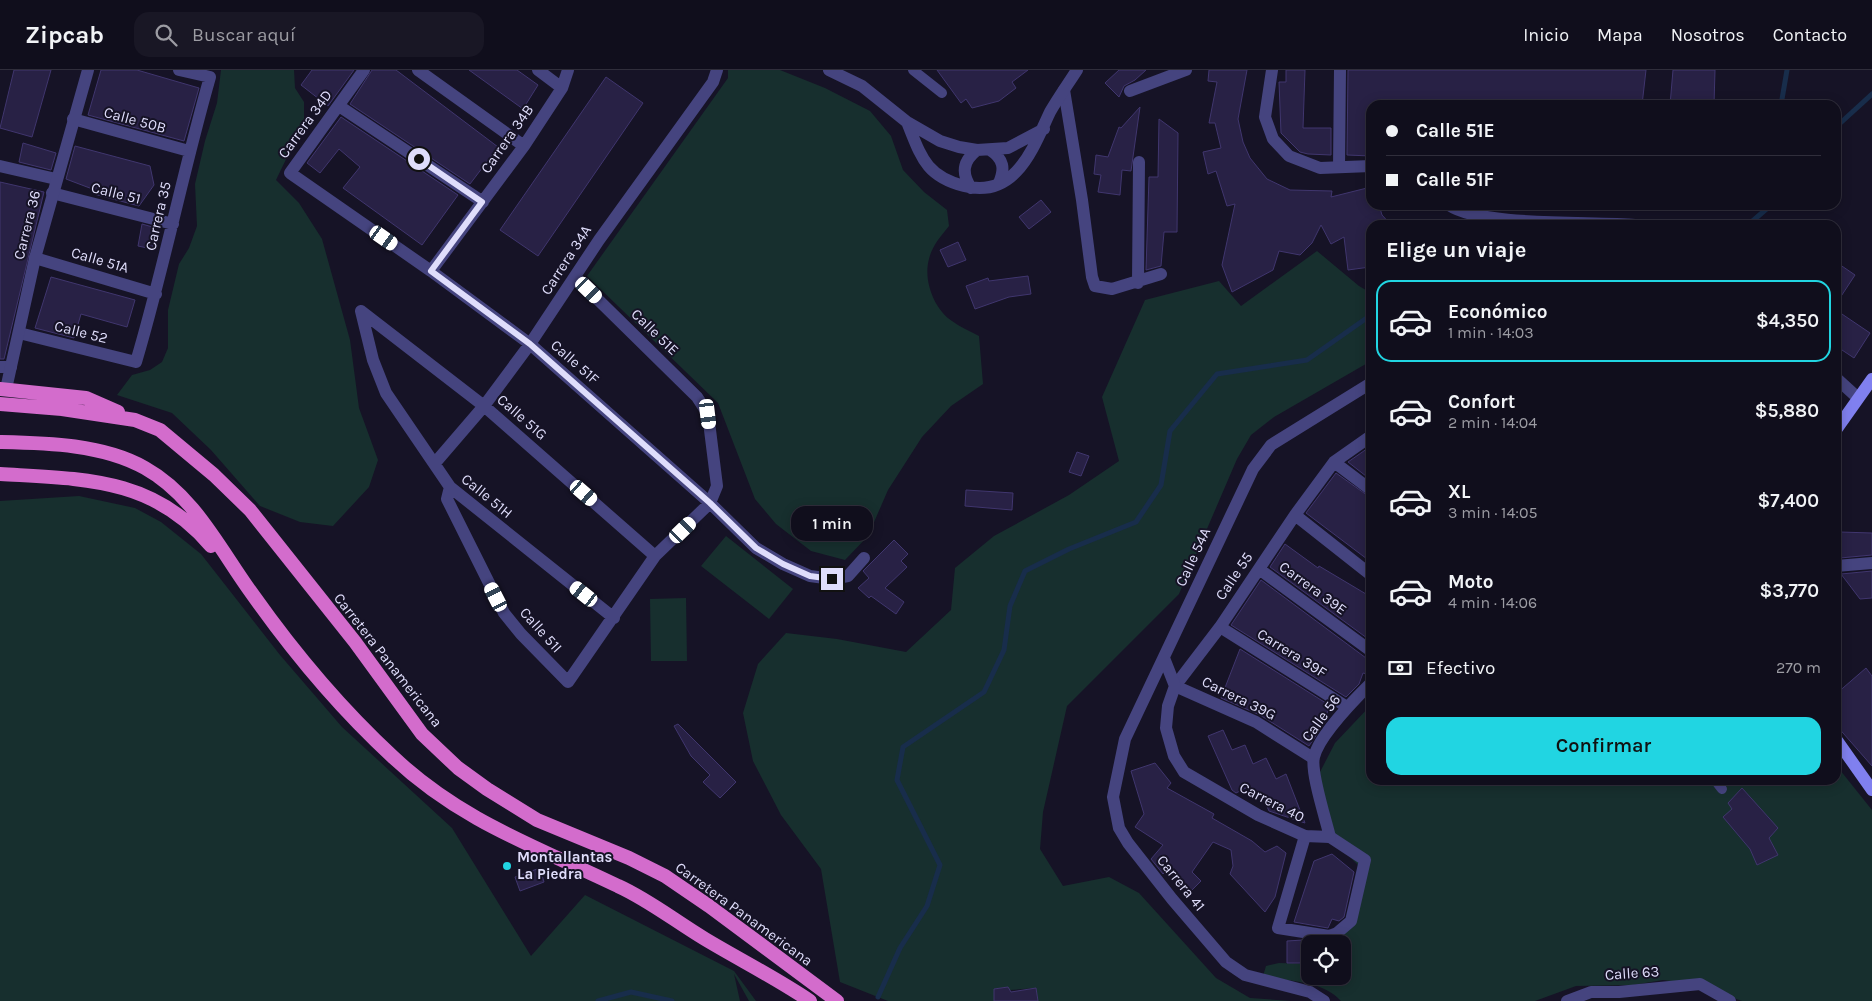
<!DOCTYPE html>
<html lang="es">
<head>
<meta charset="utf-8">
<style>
  :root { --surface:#100e1c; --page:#191725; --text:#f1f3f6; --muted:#9c9ca3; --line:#302e3b; --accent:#21d5e2 }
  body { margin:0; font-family:Karla,sans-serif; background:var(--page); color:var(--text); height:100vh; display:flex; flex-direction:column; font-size:19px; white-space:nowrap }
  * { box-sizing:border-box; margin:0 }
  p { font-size:16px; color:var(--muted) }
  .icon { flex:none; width:28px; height:28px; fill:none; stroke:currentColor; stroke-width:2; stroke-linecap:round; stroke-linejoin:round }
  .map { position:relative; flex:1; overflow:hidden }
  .side { position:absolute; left:1366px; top:150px; width:475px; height:565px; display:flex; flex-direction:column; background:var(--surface); border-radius:15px; box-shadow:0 2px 12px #0003,0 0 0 1px var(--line) }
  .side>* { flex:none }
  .banner { position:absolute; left:1366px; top:30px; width:475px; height:110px; border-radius:15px; box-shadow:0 2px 12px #0003,0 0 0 1px var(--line); display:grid; align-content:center; height:110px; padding:0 20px; background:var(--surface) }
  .controls { position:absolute; left:1301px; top:865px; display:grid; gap:10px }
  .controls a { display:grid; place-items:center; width:50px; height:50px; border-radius:10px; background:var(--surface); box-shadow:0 2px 12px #0003,0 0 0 1px var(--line); font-size:25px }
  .end { position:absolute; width:22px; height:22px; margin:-11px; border:6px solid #dfddfb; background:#111; box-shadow:0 0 0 2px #111 }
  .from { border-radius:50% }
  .bubble { position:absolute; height:35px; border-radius:15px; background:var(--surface); box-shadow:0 2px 12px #0003,0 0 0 1px var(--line); font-size:16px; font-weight:600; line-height:35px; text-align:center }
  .car { position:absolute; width:15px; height:30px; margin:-15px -8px; border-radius:6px; box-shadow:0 0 4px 1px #0007; background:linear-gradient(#fff 24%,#345 0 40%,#fff 0 76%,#345 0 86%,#fff 0) }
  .banner b { display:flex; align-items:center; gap:18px; height:48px; font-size:19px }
  .banner b+b { border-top:1px solid var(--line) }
  .banner i { width:12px; height:12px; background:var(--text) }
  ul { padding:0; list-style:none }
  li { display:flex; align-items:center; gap:15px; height:82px; margin:0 10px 8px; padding:0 10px; border:2px solid transparent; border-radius:15px }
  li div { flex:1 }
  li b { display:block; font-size:19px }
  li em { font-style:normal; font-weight:600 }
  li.on { border-color:var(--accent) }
  li>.icon { width:45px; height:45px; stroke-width:1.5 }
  h2 { padding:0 20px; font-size:22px; line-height:60px }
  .pay { display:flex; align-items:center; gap:12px; height:55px; padding:0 20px; font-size:19px }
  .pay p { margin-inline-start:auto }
  .action { display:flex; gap:10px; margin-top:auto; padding:10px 20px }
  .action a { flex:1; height:58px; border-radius:15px; background:var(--accent); color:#111; font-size:20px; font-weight:600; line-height:58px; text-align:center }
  header { display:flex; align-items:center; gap:30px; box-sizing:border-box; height:70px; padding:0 25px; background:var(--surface); border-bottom:1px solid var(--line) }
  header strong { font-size:24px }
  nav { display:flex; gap:28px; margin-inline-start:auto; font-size:18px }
  .search { width:350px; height:45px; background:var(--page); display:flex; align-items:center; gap:12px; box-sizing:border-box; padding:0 18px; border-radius:15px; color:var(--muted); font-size:19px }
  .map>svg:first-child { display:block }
</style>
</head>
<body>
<header>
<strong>Zipcab</strong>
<div class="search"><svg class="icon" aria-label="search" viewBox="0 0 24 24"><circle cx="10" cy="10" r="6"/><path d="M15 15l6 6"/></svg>Buscar aquí</div>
<nav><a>Inicio</a><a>Mapa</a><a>Nosotros</a><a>Contacto</a></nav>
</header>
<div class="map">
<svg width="1872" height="931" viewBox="0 0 1872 931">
  <rect width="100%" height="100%" fill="#161326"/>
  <path fill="#172f2e" d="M221 0H294L295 18 304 32V52L276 110 299 133 322 169 350 270 359 338 378 390 369 417 333 456 300 452 260 436 211 380 172 343 117 325 132 305 150 300 162 292 168 278V240L179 194 189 178 197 156 195 114 205 71 217 33Z
    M728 0H780L825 18 870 41 891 66 903 100 924 122 947 140 949 156C941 166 932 176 929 189 923 210 934 239 952 251 960 257 970 261 979 266L983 314 951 336 922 367 888 420 868 466 845 490 811 481 776 454 755 429 718 333 587 206 728 8Z
    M1317 181 1359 216 1371 223V291L1274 347 1251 365 1237 389 1179 524 1067 636 1043 742 1040 779 1063 816 1109 807 1139 823 1216 908 1250 928 1291 931H1038L1036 918 1010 920 1007 917 994 919V931H888L840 912 821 799 781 745 753 691 743 643 758 594 786 563 837 569 906 582 951 540 955 498 994 466 1069 425 1119 391 1102 327 1145 230 1219 211 1241 236Z
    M79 426 135 438 161 452 201 484 280 585 342 657 452 758 531 886 585 825 734 901 756 931H749L734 904 740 931H0V431Z
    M726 466 793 519 769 549 701 496Z
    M686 528 687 591H651L650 529Z
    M1371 635V710H1836V695L1872 740V931H1742L1694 914 1663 910 1633 915 1576 916 1535 931H1341C1323 910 1288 912 1263 906L1266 896 1279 893 1310 894V906H1342V874H1333L1339 866 1364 808 1357 794 1330 767 1320 702 1335 673Z"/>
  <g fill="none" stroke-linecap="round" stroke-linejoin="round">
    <path stroke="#182d4b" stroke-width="5" d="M1781 35 1787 0
      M1836 57 1872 24
      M1748 155 1771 135
      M878 927 900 878 927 836 940 795 897 710 903 677 984 622 1004 580 1010 536 1025 501 1069 479 1136 452 1161 415 1170 361 1217 304 1307 290 1371 245
      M598 931 631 922 672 931"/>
  </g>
  <path fill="#282145" stroke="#40366e" d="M14 0H51L32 67 0 58Z
    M101 0H137L199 18 184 71 88 45Z
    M312 0H354L328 36 301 15Z
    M372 0H396L498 77 470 114 350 34Z
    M469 0H517L538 15 523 39Z
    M937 0H1028L1012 12 1016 18 999 31 972 38 966 29 961 33Z
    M1119 0H1146L1135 10 1124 16 1119 27 1105 13Z
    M1209 0H1247L1238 49 1243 72 1250 88 1267 109 1290 120 1332 121 1331 127 1371 117V135H1379L1382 145 1391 155H1371V170H1366L1370 197 1348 200 1344 167 1331 174 1321 155 1312 173 1300 185 1279 181 1273 200 1232 222 1222 195 1235 134 1227 136 1216 101 1208 104 1203 82 1221 78 1215 53H1209L1217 12 1208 11Z
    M1286 0H1305L1303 58H1331V85L1308 84 1300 82 1281 63 1279 12H1286Z
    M1348 0H1646L1642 35H1371V86L1347 85Z
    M1673 0H1715L1714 35H1670Z
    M606 7 643 33 538 186 500 160Z
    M1140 37 1131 101 1122 100 1120 125 1098 122 1101 105 1094 104 1096 85 1108 87 1119 57 1121 58Z
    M341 47 458 125 422 175 343 118 360 97 339 79 320 103 307 93Z
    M1159 49 1178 63 1177 162H1164L1161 196 1146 200 1149 107H1158Z
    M23 73 56 83 51 100 19 92Z
    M75 76 150 96 154 115 139 136 94 124 95 120 66 109Z
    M0 112 44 122 4 289H0Z
    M1041 130 1051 142 1029 159 1019 147Z
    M142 154 156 158 152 179 138 176Z
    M958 172 966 190 948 197 940 180Z
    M1836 192 1855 205 1836 234Z
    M1028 206 1031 224 1009 227 975 239 966 216 988 208 989 211Z
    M51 207 135 230 127 257 81 244 74 268 35 258Z
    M1836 240 1870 263 1854 288 1836 276Z
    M1371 376V410L1348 392Z
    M1077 382 1089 386 1081 406 1069 402Z
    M1336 403 1371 428V492L1306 443Z
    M966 420 1013 423 1012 440 965 436Z
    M1840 462 1872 463V485L1840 488Z
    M894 470 908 484 901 491 907 497 885 518 904 532 896 544 871 526 869 528 858 518 869 508 863 501Z
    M1285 474 1318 498 1319 496 1371 527V571L1270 497Z
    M1872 501V528L1860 529 1841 504Z
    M1261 510 1366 588 1371 589V605L1363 603 1359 614 1346 627 1231 555Z
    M1240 579 1329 635 1325 652 1309 676 1260 645 1221 628Z
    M1866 598 1872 606V696L1836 655V624Z
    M678 654 736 712 720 728 703 712 710 705 691 686 674 656Z
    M1223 660 1232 680 1245 675 1253 694 1266 688 1276 709 1286 704 1305 753 1269 741 1261 723 1252 727 1248 717 1236 723 1232 720 1208 666Z
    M1155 693 1171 713 1167 718 1214 744 1212 748 1252 771 1265 782 1277 776 1286 783 1275 827 1265 842 1230 804 1233 796 1231 780 1213 772 1192 802 1201 811 1190 822 1168 799 1163 804 1151 789 1163 775 1135 757 1144 744 1131 701Z
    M1742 718 1778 758 1769 768 1778 785 1757 795 1750 779 1723 747 1732 739 1728 733Z
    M1332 784 1354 802 1344 847 1339 851 1332 849 1328 858 1294 852 1314 791Z
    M540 798 544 812 520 821 515 807Z
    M1303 870 1310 871V889L1305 893H1287V871Z
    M1008 917 1011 922 1036 918 1038 931H994V919Z"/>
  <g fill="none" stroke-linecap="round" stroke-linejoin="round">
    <path stroke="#45447f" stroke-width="10" d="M913 0 942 23
      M1715 710 1722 719"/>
    <path stroke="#45447f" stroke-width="12" d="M364 0 290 103 431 201 530 274 710 433 756 478 783 494 810 506 832 509 848 506 864 488
      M418 0 524 76
      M538 0 562 18
      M1064 20 1082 130 1092 207 1095 216 1112 219 1161 204
      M1130 21 1186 0
      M339 36 483 132
      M73 49 189 81
      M0 96 56 109
      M1339 97 1340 0
      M52 123 173 154
      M35 188 156 224
      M431 201 524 76 562 18 568 0
      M1138 213 1139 92
      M361 241 373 290 386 323 450 417 614 548
      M361 241 484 336 655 486
      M19 263 136 292C164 198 183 101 210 7L179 0
      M0 297H11
      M1836 308 1858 328
      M1334 392 1371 420
      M435 393 484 336 530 274 599 170 713 12 717 0
      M450 417 447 429 504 543 521 564 568 612 655 486 710 433 717 416 708 344 697 327 575 207
      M1295 445 1371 505
      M1836 496 1872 493
      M1259 499 1371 581
      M1220 557 1347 637
      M1313 688 1256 652 1175 616 1220 557 1295 445 1334 392 1371 366
      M1305 766 1278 858 1329 866 1337 863 1351 851 1365 790 1330 767
      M1567 931 1591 922H1619L1700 914 1730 931"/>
    <path stroke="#45447f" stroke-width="12" d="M829 0 862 16 907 52 940 71 959 77 977 80 1008 78 1044 59
      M1272 0 1265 47 1273 69 1289 86 1320 98 1371 96
      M907 52C921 86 925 106 964 116 1016 129 1033 78 1050 42 1058 28 1068 14 1077 0
      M990 80C1004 89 1005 99 999 113
      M971 118C961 103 963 91 977 80
      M1449 135C1481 157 1592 151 1635 155
      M6 319 35 188 88 0
      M1164 588 1175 616 1168 636 1166 658 1174 686 1184 702 1258 745 1305 766 1330 767C1326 750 1310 701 1314 687 1319 665 1355 629 1371 613
      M1324 931 1310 922 1245 905 1226 892 1172 829 1128 773 1119 758 1113 727 1125 669 1253 399 1271 375 1371 313"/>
    <path stroke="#8080ef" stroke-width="12" d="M1836 360 1872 309
      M1836 669 1872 720"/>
    <path stroke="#d36ccc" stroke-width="14" d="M0 319 86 328 118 342
      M0 334 62 339 135 350 160 360 214 405 250 440 355 572 422 664 458 698 487 719 537 750 629 788 665 806 709 836 837 931
      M0 372C46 373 103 374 145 398 195 426 220 480 253 525 294 583 341 639 393 687 461 751 535 776 618 816 649 830 675 851 705 869 740 890 776 908 810 931
      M0 404C83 409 153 407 211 476"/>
  </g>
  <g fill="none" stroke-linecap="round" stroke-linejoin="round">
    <path stroke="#dfddfb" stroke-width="6" d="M419 89 482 132 431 201 530 274 710 433 756 478 783 494 810 506 832 509"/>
  </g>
  <circle fill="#21d5e2" stroke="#161326" stroke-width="2" cx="507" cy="796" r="5"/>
  <g text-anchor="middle" stroke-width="4" stroke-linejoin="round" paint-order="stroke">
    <g font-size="15" fill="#dfddfb" stroke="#161326">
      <text transform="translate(135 50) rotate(15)" y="5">Calle 50B</text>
      <text transform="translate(305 54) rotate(-54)" y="5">Carrera 34D</text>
      <text transform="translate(507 69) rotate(-55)" y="5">Carrera 34B</text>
      <text transform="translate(116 123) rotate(14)" y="5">Calle 51</text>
      <text transform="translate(158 146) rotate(-77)" y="5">Carrera 35</text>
      <text transform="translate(27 155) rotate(-76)" y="5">Carrera 36</text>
      <text transform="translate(100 190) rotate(16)" y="5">Calle 51A</text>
      <text transform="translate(566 190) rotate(-57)" y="5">Carrera 34A</text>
      <text transform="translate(81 262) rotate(14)" y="5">Calle 52</text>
      <text transform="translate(655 262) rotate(44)" y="5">Calle 51E</text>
      <text transform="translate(575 292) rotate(41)" y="5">Calle 51F</text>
      <text transform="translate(522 347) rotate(41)" y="5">Calle 51G</text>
      <text transform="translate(487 426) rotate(39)" y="5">Calle 51H</text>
      <text transform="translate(1193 487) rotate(-65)" y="5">Calle 54A</text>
      <text transform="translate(1234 506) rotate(-56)" y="5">Calle 55</text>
      <text transform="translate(1313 518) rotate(36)" y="5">Carrera 39E</text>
      <text transform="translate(541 560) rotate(48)" y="5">Calle 51I</text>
      <text transform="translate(1292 583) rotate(32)" y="5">Carrera 39F</text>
      <text transform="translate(388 590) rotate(52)" y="5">Carretera Panamericana</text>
      <text transform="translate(1239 628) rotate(26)" y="5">Carrera 39G</text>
      <text transform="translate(1321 648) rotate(-54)" y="5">Calle 56</text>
      <text transform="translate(1272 732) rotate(27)" y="5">Carrera 40</text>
      <text transform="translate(1181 813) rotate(51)" y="5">Carrera 41</text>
      <text transform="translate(744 844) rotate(36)" y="5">Carretera Panamericana</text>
      <text transform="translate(1632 903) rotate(-4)" y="5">Calle 63</text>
    </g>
    <g font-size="15" font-weight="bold" fill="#dfddfb" stroke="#161326" text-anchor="start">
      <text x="517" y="792">Montallantas<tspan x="517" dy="17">La Piedra</tspan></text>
    </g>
  </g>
</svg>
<div class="controls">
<a><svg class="icon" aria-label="locate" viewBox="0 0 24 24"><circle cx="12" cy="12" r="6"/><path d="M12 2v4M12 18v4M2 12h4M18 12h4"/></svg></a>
</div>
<i class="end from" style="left:419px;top:89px"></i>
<i class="end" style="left:832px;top:509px"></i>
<div class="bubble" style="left:791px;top:436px;width:82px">1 min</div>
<i class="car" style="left:384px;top:168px;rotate:125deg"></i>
<i class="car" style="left:589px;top:220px;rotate:134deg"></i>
<i class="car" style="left:708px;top:344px;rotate:173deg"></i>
<i class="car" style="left:584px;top:423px;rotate:131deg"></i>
<i class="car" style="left:683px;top:460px;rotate:46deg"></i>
<i class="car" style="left:584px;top:524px;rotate:308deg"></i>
<i class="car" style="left:496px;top:527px;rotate:333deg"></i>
<div class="banner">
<b><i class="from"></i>Calle 51E</b>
<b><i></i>Calle 51F</b>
</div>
<section class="side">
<h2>Elige un viaje</h2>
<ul>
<li class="on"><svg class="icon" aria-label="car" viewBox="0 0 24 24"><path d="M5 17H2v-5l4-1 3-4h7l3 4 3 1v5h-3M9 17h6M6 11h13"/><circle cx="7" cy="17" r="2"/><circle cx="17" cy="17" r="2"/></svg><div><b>Económico</b><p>1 min · 14:03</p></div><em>$4,350</em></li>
<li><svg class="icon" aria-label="car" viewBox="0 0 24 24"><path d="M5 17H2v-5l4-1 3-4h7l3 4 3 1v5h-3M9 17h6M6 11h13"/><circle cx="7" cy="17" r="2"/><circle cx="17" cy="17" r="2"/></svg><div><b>Confort</b><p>2 min · 14:04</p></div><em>$5,880</em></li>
<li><svg class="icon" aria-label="car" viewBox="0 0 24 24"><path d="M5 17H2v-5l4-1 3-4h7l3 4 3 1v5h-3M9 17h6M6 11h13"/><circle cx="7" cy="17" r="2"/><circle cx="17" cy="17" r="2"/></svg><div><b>XL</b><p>3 min · 14:05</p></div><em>$7,400</em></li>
<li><svg class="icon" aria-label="car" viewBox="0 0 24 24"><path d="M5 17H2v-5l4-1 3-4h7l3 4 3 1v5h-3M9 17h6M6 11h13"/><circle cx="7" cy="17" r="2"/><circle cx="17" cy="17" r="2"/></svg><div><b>Moto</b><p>4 min · 14:06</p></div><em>$3,770</em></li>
</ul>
<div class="pay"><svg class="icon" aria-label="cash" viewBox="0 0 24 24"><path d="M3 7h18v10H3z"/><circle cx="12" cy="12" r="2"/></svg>Efectivo<p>270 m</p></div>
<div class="action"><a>Confirmar</a></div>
</section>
</div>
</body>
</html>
